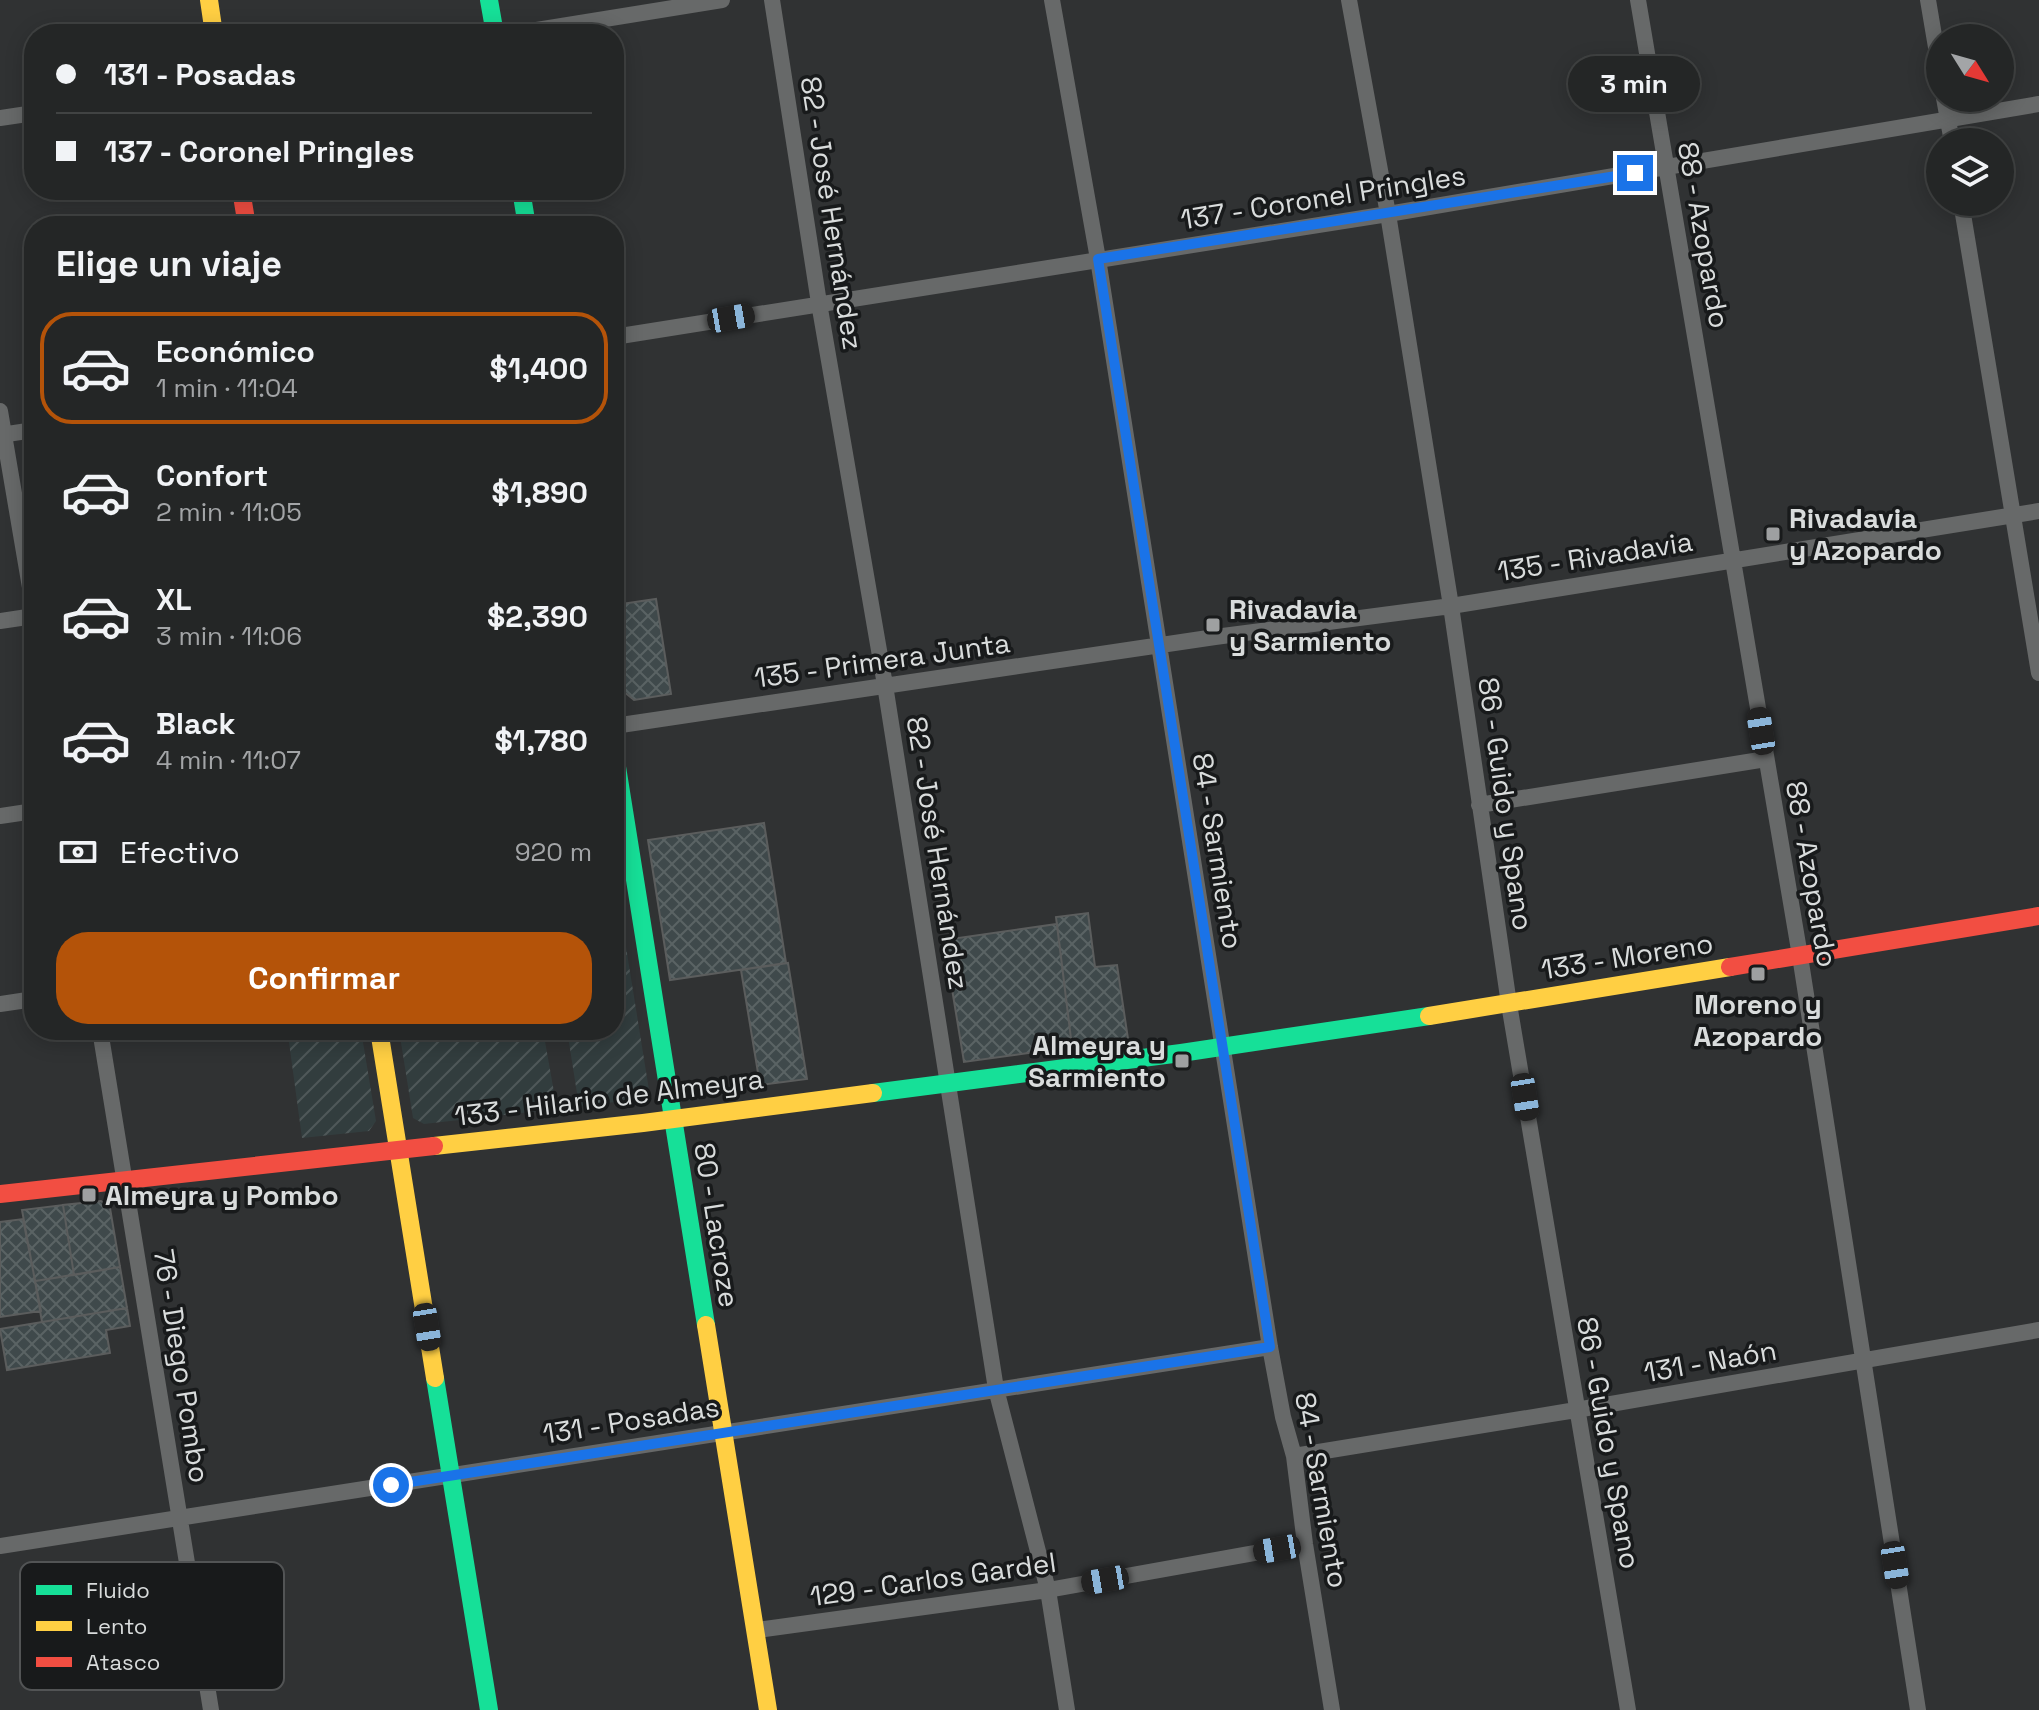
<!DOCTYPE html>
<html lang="es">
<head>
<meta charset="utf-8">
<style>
  :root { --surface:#242626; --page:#2c2e2e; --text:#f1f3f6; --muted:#a3a5a7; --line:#414343; --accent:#b45309 }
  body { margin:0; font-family:"Space Grotesk",sans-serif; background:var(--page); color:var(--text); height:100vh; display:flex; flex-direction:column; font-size:30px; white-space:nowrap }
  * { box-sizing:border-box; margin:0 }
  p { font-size:26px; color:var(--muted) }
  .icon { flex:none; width:44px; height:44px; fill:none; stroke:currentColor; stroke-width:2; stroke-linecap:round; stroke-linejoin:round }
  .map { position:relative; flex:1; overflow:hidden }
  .panel { position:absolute; left:24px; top:216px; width:600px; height:824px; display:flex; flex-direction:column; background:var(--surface); border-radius:32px; box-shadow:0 4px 20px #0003,0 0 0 2px var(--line) }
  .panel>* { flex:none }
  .hud { position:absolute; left:24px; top:24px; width:600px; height:176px; border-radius:32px; box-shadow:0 4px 20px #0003,0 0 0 2px var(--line); display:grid; align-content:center; height:176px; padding:0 32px; background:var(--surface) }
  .needle { width:52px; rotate:127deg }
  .controls { position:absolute; left:1926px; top:24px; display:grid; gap:16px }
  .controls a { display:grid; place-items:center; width:88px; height:88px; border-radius:50%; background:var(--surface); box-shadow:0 4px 20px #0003,0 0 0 2px var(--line); font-size:40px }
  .end { position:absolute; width:36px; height:36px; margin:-18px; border:10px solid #1a73e8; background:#fff; box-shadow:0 0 0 4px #fff }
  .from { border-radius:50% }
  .bubble { position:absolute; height:56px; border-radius:28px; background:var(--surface); box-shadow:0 4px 20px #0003,0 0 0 2px var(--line); font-size:26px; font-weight:800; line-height:56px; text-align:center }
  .car { position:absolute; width:24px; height:48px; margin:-24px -12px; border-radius:10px; box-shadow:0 0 6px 2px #0007; background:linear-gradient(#222 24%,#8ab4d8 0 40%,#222 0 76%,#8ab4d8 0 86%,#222 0) }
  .hud b { display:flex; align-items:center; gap:28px; height:76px; font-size:30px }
  .hud b+b { border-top:2px solid var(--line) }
  .hud i { width:20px; height:20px; background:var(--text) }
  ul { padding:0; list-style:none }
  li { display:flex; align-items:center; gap:24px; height:112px; margin:0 16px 12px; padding:0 16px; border:4px solid transparent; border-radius:32px }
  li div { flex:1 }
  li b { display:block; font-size:30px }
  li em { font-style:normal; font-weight:800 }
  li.active { border-color:var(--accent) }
  li>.icon { width:72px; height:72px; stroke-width:1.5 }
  h2 { padding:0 32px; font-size:36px; line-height:96px }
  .pay { display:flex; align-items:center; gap:20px; height:88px; padding:0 32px; font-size:30px }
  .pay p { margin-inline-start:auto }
  .button { display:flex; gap:16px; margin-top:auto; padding:16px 32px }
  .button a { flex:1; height:92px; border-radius:32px; background:var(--accent); color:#fff; font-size:32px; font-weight:800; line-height:92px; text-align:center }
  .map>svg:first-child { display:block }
</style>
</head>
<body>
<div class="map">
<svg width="2039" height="1710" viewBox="0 0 2039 1710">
  <defs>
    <pattern id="industrial-furrows" width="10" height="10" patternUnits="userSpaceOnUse" patternTransform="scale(2)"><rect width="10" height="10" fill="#323d3e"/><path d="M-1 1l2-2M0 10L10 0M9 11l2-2" fill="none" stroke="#4f5859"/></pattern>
    <pattern id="building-cross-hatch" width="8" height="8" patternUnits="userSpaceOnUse" patternTransform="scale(2)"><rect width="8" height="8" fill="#3f494b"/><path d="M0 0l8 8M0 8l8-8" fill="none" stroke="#5a6364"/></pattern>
  </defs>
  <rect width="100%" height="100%" fill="#303233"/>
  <path fill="url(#industrial-furrows)" d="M614 891H617L649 1090 643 1099 579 1106 567 1030H614Z
    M241 1030H361L376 1121 369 1131 302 1138 288 1035 243 1042Z
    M399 1030H543L557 1109 424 1124 413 1118Z"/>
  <path fill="url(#building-cross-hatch)" stroke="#5b5d5d" stroke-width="2" d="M656 599 671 694 634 700 623 691 614 637V605Z
    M764 823 786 963 670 980 648 840Z
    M1088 913 1095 967 1117 965 1128 1039 1072 1047 1056 917Z
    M1057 924 1072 1047 964 1062 944 940Z
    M788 963 807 1079 760 1085 741 970Z
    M101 1201 110 1208 120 1267 74 1275 63 1205Z
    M63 1205 74 1275 35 1281 22 1210Z
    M23 1219 41 1311 0 1317V1222Z
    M120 1267 127 1308 42 1322 35 1281Z
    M127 1308 130 1326 106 1330 110 1353 7 1370 0 1329Z"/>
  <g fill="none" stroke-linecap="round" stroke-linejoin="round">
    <path stroke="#676969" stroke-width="16" d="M772 0 819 303 885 685 996 1389 1048 1590 1067 1710
      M1052 0 1098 259 1270 1347 1283 1417 1294 1456 1305 1544 1332 1710
      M1349 0 1388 214 1451 606 1509 1004 1628 1710
      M1638 0 1800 956 1918 1710
      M1928 0 1940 71
      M512 34 722 0
      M1944 98 1952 142
      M0 118 34 113
      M1961 202 2039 673
      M614 337 1388 214 2039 104
      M0 411 34 611
      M0 435 34 430
      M0 621 34 616
      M614 726 1215 637 1451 606 2039 511
      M1479 805 1766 759
      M0 816 34 811
      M0 1004 34 999
      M100 1030 211 1710
      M1294 1456 1576 1410 2039 1330
      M0 1546 1270 1347
      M757 1630 1048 1590 1305 1544"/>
    <path stroke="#16e098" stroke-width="18" d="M489 0 495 34
      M521 190 527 226
      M614 748 706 1325
      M873 1093 1181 1053 1429 1016
      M435 1378 489 1710"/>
    <path stroke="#ffcf43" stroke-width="18" d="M209 0 214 34
      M1429 1016 1730 967
      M379 1030 435 1378
      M434 1146 643 1123 873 1093
      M706 1325 768 1710"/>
    <path stroke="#f24e42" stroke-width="18" d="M241 190 247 226
      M1730 967 2039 916
      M0 1194 434 1146"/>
  </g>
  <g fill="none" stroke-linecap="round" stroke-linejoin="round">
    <path stroke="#1a73e8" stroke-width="10" d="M391 1485 1270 1347 1098 259 1635 173"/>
  </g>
  <g fill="#9ea0a1" stroke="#181a1b" stroke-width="3">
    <rect x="1765" y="526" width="16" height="16" rx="4"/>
    <rect x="1205" y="617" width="16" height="16" rx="4"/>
    <rect x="1750" y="966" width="16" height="16" rx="4"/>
    <rect x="1174" y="1053" width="16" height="16" rx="4"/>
    <rect x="81" y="1187" width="16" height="16" rx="4"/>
  </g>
  <g text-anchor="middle" stroke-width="7" stroke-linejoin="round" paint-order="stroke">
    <g font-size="28" fill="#d9dcdc" stroke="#181a1b">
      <text transform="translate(1323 197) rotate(-9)" y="10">137 - Coronel Pringles</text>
      <text transform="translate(832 213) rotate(81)" y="10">82 - José Hernández</text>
      <text transform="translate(1704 235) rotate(80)" y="10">88 - Azopardo</text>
      <text transform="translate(1595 556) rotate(-9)" y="10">135 - Rivadavia</text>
      <text transform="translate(882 660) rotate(-8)" y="10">135 - Primera Junta</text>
      <text transform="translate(1506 804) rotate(82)" y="10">86 - Guido y Spano</text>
      <text transform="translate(1218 851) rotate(81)" y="10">84 - Sarmiento</text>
      <text transform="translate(938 853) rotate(81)" y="10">82 - José Hernández</text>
      <text transform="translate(1812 874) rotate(80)" y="10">88 - Azopardo</text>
      <text transform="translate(1627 956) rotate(-9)" y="10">133 - Moreno</text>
      <text transform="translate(609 1097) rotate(-7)" y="10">133 - Hilario de Almeyra</text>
      <text transform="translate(717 1225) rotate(81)" y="10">80 - Lacroze</text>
      <text transform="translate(1710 1361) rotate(-10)" y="10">131 - Naón</text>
      <text transform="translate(182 1366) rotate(81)" y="10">76 - Diego Pombo</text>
      <text transform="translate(631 1420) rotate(-9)" y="10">131 - Posadas</text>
      <text transform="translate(1609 1443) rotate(80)" y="10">86 - Guido y Spano</text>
      <text transform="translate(1322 1490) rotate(80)" y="10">84 - Sarmiento</text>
      <text transform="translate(933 1579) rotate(-8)" y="10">129 - Carlos Gardel</text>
    </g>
    <g font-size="28" font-weight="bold" fill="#d9dcdc" stroke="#181a1b" text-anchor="start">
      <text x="1789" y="528">Rivadavia<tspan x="1789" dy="32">y Azopardo</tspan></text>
      <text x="1229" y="619">Rivadavia<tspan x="1229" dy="32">y Sarmiento</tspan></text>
      <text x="1758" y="1014" text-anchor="middle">Moreno y<tspan x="1758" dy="32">Azopardo</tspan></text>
      <text x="1166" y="1055" text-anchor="end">Almeyra y<tspan x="1166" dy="32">Sarmiento</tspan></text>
      <text x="105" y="1205">Almeyra y Pombo</text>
    </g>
  </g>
  <rect x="20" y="1562" width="264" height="128" rx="12" fill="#181a1b" stroke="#525455" stroke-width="2"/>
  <rect x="36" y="1585" width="36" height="10" fill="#16e098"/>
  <rect x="36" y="1621" width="36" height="10" fill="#ffcf43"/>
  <rect x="36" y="1657" width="36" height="10" fill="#f24e42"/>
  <g font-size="22" fill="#d9dcdc">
    <text x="86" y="1598">Fluido</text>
    <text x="86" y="1634">Lento</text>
    <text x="86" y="1670">Atasco</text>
  </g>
</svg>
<div class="controls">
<a><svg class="needle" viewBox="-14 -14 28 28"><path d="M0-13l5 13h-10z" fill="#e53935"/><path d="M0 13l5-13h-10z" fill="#a3a5a7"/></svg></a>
<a><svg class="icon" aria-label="layers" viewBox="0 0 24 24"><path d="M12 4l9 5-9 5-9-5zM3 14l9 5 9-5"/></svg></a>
</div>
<i class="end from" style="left:391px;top:1485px"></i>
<i class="end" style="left:1635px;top:173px"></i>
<div class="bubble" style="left:1568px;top:56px;width:132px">3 min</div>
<i class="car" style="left:731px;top:318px;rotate:80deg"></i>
<i class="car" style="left:1761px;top:731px;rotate:351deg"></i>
<i class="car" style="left:1525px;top:1097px;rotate:171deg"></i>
<i class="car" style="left:427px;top:1327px;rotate:171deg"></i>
<i class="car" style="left:1277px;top:1549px;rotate:260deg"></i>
<i class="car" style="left:1895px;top:1565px;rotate:171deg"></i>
<i class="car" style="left:1105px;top:1580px;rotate:260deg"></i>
<div class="hud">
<b><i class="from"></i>131 - Posadas</b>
<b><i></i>137 - Coronel Pringles</b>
</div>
<section class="panel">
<h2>Elige un viaje</h2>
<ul>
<li class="active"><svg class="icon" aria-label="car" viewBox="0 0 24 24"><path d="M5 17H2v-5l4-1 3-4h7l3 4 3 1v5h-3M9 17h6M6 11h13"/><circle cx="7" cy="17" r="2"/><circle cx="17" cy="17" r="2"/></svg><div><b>Económico</b><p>1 min · 11:04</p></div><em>$1,400</em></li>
<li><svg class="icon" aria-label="car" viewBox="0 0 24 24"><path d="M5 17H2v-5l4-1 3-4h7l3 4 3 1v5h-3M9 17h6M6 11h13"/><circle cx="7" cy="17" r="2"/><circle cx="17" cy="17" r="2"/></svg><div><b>Confort</b><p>2 min · 11:05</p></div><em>$1,890</em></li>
<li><svg class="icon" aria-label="car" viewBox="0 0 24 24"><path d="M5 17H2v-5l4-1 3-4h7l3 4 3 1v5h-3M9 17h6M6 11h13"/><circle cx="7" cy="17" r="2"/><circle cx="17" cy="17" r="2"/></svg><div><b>XL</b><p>3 min · 11:06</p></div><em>$2,390</em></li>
<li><svg class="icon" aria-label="car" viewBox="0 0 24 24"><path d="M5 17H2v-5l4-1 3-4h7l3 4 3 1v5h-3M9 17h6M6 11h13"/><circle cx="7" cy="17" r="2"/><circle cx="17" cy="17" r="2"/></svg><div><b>Black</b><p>4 min · 11:07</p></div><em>$1,780</em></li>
</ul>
<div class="pay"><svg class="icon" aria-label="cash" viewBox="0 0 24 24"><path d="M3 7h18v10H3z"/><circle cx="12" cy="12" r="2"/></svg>Efectivo<p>920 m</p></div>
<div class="button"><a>Confirmar</a></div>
</section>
</div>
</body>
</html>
